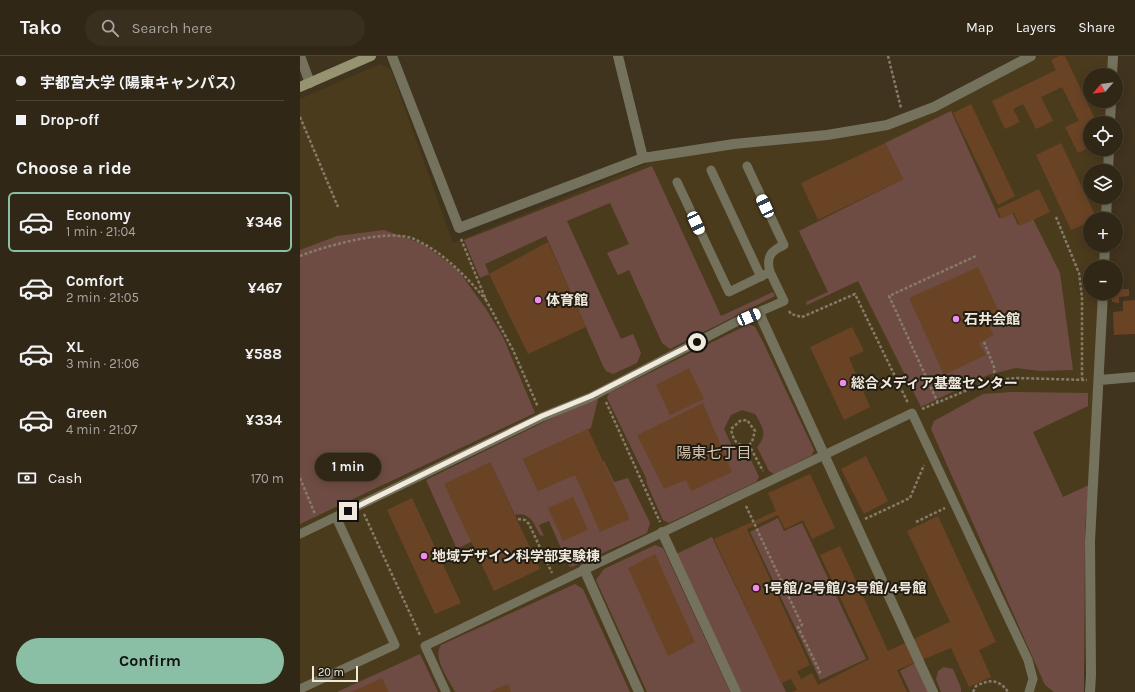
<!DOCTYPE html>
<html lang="en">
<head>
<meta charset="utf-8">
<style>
  :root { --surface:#312716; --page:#392f1f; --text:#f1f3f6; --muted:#a8a5a1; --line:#4c4435; --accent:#8abfa5 }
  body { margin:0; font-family:Karla,"Noto Sans JP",sans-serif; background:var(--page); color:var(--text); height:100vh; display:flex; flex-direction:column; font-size:15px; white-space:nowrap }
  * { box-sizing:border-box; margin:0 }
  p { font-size:13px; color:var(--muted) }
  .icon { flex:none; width:22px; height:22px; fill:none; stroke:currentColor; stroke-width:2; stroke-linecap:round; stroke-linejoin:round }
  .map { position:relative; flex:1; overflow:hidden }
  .details { display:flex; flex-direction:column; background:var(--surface); width:300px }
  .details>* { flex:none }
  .banner { display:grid; align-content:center; height:88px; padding:0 16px; background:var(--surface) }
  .needle { width:26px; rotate:242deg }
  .tools { position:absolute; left:783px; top:12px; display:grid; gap:8px }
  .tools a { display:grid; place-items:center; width:40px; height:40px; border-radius:50%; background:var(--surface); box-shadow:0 2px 10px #0003,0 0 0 1px var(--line); font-size:20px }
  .scale { position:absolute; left:12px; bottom:10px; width:46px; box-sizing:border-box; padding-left:4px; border:2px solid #f1e9dc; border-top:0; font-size:11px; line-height:14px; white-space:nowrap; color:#f1e9dc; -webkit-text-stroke:3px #221d13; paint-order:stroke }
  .end { position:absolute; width:18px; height:18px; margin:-9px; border:5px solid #f1e9dc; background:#111; box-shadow:0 0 0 2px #111 }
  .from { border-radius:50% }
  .bubble { position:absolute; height:28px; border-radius:14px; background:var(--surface); box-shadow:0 2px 10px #0003,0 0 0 1px var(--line); font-size:13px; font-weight:700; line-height:28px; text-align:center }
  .car { position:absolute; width:12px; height:24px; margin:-12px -6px; border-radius:5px; box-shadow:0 0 3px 1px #0007; background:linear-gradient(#fff 24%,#345 0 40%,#fff 0 76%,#345 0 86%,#fff 0) }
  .banner b { display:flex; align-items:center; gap:14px; height:38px; font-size:15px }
  .banner b+b { border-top:1px solid var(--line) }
  .banner i { width:10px; height:10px; background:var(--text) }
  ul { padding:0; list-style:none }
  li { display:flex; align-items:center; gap:12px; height:60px; margin:0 8px 6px; padding:0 8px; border:2px solid transparent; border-radius:6px }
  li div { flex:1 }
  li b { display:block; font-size:15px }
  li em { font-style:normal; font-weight:700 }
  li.on { border-color:var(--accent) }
  li>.icon { width:36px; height:36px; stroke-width:1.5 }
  h2 { padding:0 16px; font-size:18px; line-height:48px }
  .pay { display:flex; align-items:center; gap:10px; height:44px; padding:0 16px; font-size:15px }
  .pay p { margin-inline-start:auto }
  .button { display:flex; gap:8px; margin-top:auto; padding:8px 16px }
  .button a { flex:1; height:46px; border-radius:24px; background:var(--accent); color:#111; font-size:16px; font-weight:700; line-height:46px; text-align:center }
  header { display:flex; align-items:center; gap:24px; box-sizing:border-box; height:56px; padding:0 20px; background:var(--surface); border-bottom:1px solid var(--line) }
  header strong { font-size:19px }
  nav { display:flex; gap:22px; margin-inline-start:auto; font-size:14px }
  .search { width:280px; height:36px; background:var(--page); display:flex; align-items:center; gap:10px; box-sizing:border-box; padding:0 14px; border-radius:22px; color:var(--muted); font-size:15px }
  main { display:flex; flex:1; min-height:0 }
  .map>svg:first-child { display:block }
</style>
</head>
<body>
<header>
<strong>Tako</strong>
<div class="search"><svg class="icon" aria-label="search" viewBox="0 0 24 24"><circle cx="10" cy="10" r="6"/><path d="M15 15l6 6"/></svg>Search here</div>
<nav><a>Map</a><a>Layers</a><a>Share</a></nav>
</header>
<main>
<section class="details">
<div class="banner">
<b><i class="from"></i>宇都宮大学 (陽東キャンパス)</b>
<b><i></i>Drop-off</b>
</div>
<h2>Choose a ride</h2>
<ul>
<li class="on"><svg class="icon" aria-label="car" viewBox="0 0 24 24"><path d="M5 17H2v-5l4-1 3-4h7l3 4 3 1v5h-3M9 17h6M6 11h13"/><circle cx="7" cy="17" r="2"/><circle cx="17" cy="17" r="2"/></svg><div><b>Economy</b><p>1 min · 21:04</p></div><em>¥346</em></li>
<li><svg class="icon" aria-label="car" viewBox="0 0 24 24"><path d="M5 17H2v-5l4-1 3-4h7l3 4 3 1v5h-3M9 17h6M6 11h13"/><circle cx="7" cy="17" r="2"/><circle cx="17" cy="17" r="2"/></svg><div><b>Comfort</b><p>2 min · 21:05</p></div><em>¥467</em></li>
<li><svg class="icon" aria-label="car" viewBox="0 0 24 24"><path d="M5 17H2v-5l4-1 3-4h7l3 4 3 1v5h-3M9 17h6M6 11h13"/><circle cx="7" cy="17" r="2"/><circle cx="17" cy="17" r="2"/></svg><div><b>XL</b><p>3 min · 21:06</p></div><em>¥588</em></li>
<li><svg class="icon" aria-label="car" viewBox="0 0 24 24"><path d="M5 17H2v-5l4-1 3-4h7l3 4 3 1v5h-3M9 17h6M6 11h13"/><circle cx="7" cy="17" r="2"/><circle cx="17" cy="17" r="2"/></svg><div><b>Green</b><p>4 min · 21:07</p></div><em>¥334</em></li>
</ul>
<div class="pay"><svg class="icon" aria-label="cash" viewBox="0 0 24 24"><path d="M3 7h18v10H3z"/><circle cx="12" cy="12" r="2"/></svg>Cash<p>170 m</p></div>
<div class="button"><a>Confirm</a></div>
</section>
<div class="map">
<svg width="835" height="636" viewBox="0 0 835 636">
  <rect width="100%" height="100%" fill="#41341e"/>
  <path fill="#4b3b1d" d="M739 0H808L807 19H790V45H806V67H790V93H805L804 115H790V141H803L802 163H790V189H801L800 211H790V237H799L787 588 782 636H0V43L80 8 91 14 153 187 355 104 462 89 568 77 640 53Z"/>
  <path fill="#6f4c43" d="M651 55 699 162 712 156 718 169 733 163 760 217 773 314 740 315 716 312 688 319 621 351 558 225 507 249 506 246 528 236 499 175 603 123 585 87Z
    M352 110 421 260 473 236 475 240 370 293 362 287 329 214 318 219 307 197 329 188 310 147 267 165 321 283 333 278 341 297 337 307 313 318 306 315 303 310 246 180 185 208 189 218 180 222 164 184Z
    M84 174 123 188 158 214 186 253 203 281 235 357 0 468V194L37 180Z
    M449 268 455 271 463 286 514 394 512 399 474 418 469 415 457 391C468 379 463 371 455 358L442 354 431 359 424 373 433 392 447 395 459 421 456 426 369 467 363 464 347 428 346 422 307 342 309 337Z
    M712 336 788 337V350L733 376 763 441 789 429 785 470 784 636H754L745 629 631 373 634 365 683 338Z
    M299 339 291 372 223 403 238 435 304 405 314 426 328 422 350 467 347 477 272 511 269 510 249 465 239 469 244 480 240 479C234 468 230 455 215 459L190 406 171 486 157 493 126 424Z
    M478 462 484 475 502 467 566 603 520 624 450 476Z
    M412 481 486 636H441L376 498Z
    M355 489 363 492 430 636H347L296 524 304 513Z
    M275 528 283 533 330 636H155C149 624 132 601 141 589Z
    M120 598 138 636H37Z
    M615 607 628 636H610L600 615Z
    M644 611 653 613 661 632V636H641L636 623 638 615Z"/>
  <path fill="#6a4324" d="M759 0H765L797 67H790V91L778 97 765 71 779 65 762 31 741 41 753 65 736 73 723 48 713 53 720 66 705 73 692 45 756 14 751 4Z
    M671 48 715 140 698 149 653 57Z
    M585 87 603 123 518 164 501 127Z
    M761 87 797 163H790V166L771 174 736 99Z
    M739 133 750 156 720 170 714 157 702 163 697 153Z
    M248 186 286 271 228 298 189 218Z
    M678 211 701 260 687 267 694 279 679 287 686 299 644 319 609 242Z
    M816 233H829V240L819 241V247L812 246V237H816Z
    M835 244V278L814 279 813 256 823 255V245Z
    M552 271 564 295 549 302 570 351 544 364 510 291Z
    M389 312 404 343 370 359 356 329Z
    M403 347 432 416 391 435 386 424 364 433 337 379Z
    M288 373 330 463 300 476 275 419 238 435 223 403Z
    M566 400 588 445 564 458 541 413Z
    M190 406 240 513 194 535 144 428Z
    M510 418 535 472 512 483 503 464 485 473 478 459 447 473 510 609 497 615 501 623 512 617 518 629 569 603 520 499 540 490 588 595 650 566 607 475 638 460 696 586 679 594 691 621 669 631 651 592 597 614 607 636H492L497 634 491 623 481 627 414 483 476 455 468 437Z
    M273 441 288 474 263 485 248 452Z
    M112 442 161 547 135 558 87 454Z
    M355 498 395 586 368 600 328 512Z
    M82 622 89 636H51Z
    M208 628 211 636H189Z"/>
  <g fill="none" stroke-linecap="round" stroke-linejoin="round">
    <path stroke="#867b69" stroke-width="2.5" stroke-dasharray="3 2" stroke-linecap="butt" d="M588 0 601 52
      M0 61 38 151
      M756 161 779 217 782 241V323
      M161 183 186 244 213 294 238 351
      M0 200C25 190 89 172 114 183 143 196 166 220 186 244
      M489 255 491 258 502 261 555 238 608 347
      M684 286 694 311 695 325
      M306 346 360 466
      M638 347 589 240 676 200
      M622 353 689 325 716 322 787 324
      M449 389 452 386 455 375 447 364 440 365 431 373C433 384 437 391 449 389L463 415
      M0 422 15 458
      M446 450 502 569 498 571 520 616 517 618
      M64 458 120 579
      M218 463 225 464 229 468 252 517
      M565 463 610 442 624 409
      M616 466 645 452
      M673 636 676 630C690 623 699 623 708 636"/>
    <path stroke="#74725d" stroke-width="9" d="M447 110 484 189C470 195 466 202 470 216
      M411 114 461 221
      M0 478 242 361 291 341 438 265 484 245 470 216 429 236 377 126
      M0 633 95 589 36 461
      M146 636 125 590 612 357 728 604 733 623 729 636"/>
    <path stroke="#74725d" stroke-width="10" d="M0 0 10 27
      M92 0 159 172 343 102 434 88 527 79 587 69 634 51 731 0
      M318 0 343 102
      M812 19 813 0
      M810 67 811 45
      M808 115 809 93
      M806 163 807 141
      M804 211 805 189
      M459 257 633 636
      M800 324 835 321
      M362 476 436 636
      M284 513 339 636
      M790 636 791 619 790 485 803 237"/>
    <path stroke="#969371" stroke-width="10" d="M0 31 71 0"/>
  </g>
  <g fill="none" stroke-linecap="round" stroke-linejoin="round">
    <path stroke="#f1e9dc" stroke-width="5" d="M48 455 242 360 291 340 397 286"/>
  </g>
  <g fill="#f38af1" stroke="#221d13" stroke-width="1.5">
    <circle cx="238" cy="244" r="4"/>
    <circle cx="656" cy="263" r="4"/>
    <circle cx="543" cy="327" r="4"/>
    <circle cx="124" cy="500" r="4"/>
    <circle cx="456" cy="532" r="4"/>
  </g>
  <g text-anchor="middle" stroke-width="4" stroke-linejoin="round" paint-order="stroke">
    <g font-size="14" font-weight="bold" fill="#f1e9dc" stroke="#221d13" text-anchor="start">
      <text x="246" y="249">体育館</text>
      <text x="664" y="268">石井会館</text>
      <text x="551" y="332">総合メディア基盤センター</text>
      <text x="132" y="505">地域デザイン科学部実験棟</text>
      <text x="464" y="537">1号館/2号館/3号館/4号館</text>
    </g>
    <g font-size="15" fill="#d3c3a9" stroke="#221d13">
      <text x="414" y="402">陽東七丁目</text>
    </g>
  </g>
</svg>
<div class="tools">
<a><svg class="needle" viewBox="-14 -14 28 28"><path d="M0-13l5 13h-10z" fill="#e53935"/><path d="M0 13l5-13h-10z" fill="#a8a5a1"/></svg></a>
<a><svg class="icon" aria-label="locate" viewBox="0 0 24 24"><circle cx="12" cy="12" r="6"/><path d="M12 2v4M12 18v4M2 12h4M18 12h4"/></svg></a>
<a><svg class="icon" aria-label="layers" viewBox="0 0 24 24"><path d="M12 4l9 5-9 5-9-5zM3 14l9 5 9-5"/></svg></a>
<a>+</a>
<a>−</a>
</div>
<div class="scale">20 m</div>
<i class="end from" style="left:397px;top:286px"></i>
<i class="end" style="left:48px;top:455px"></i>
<div class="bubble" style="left:15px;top:397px;width:66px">1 min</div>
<i class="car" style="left:465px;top:150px;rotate:335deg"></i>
<i class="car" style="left:396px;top:167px;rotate:155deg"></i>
<i class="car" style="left:449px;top:261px;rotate:67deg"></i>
</div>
</main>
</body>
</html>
